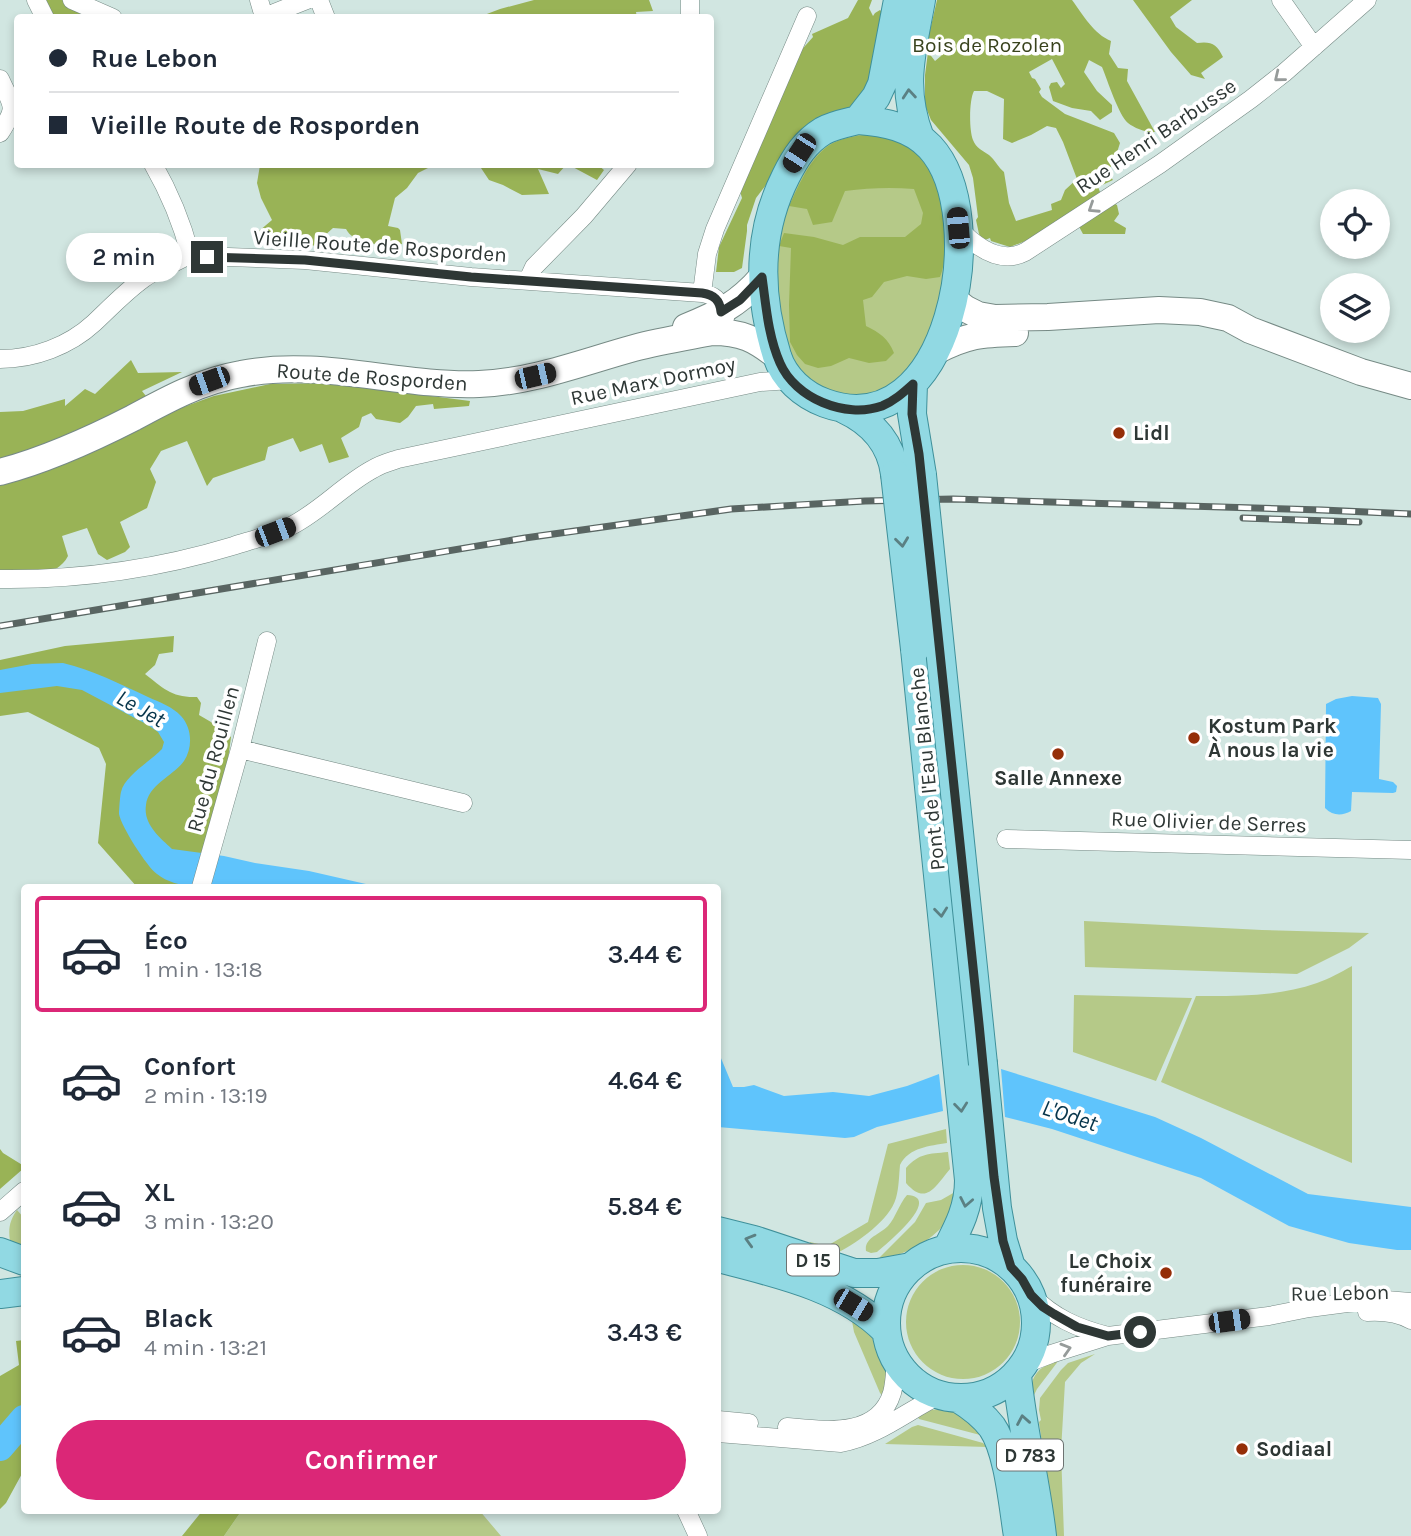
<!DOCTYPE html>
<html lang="fr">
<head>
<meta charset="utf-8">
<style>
  :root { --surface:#fff; --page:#f2f2f3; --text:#1f2937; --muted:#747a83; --line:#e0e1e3; --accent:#db2777 }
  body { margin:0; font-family:Karla,sans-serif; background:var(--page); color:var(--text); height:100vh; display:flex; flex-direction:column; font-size:26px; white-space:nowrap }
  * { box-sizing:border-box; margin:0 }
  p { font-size:23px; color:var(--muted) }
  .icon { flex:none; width:38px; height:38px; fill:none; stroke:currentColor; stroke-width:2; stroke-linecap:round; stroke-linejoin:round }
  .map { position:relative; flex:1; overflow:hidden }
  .drawer { position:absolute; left:21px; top:884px; width:700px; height:630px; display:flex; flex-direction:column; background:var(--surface); border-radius:7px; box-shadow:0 4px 10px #0003 }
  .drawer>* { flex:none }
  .hud { position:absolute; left:14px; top:14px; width:700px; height:154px; border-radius:7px; box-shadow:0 4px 10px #0003; display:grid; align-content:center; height:154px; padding:0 35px; background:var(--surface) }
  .buttons { position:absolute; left:1320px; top:189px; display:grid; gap:14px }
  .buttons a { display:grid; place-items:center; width:70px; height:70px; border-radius:50%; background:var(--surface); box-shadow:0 4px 10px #0003; font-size:35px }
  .end { position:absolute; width:32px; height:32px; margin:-16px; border:9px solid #2e3735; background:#fff; box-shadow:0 0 0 4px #fff }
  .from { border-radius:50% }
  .bubble { position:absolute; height:49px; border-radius:24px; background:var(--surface); box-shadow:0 4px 10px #0003; font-size:23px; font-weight:600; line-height:49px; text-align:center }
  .car { position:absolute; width:21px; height:42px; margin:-21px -10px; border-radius:9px; box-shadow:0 0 5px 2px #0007; background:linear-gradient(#222 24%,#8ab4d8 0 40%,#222 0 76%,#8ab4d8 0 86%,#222 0) }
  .hud b { display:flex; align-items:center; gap:24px; height:66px; font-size:26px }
  .hud b+b { border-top:2px solid var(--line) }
  .hud i { width:18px; height:18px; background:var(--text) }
  ul { padding:12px 0 0; list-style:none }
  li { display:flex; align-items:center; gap:21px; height:116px; margin:0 14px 10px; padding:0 21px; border:4px solid transparent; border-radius:7px }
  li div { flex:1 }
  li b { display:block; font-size:26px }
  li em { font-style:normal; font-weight:600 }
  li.on { border-color:var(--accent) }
  li>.icon { width:63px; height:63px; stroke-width:1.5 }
  .action { display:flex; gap:14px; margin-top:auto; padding:14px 35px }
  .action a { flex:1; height:80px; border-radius:42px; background:var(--accent); color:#fff; font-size:28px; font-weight:600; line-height:80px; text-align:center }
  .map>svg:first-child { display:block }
</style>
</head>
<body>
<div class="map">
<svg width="1411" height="1536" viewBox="0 0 1411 1536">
  <rect width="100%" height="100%" fill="#d1e6e1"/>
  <path fill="#b5c988" d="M877 132 939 184 948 248 939 305 928 340 896 384 857 398 818 387 801 372 788 350 777 290V250L787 200 811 158 829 143 848 134Z
    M1084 921 1262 930 1369 933 1349 948 1297 974 1085 967Z
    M1352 966V1163L1161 1082 1196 996C1237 996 1277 997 1317 983 1329 979 1341 972 1352 966Z
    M1074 995 1192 998 1156 1081 1073 1052Z
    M946 1129 947 1143C930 1146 909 1147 900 1165 899 1175 899 1188 896 1198 890 1220 858 1242 839 1252L809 1245 810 1242 827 1246 868 1222 888 1144Z
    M948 1152 950 1169C935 1187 926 1206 906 1183V1168C920 1153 928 1154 948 1152Z
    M955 1192C954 1203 952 1213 945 1223 932 1241 901 1257 879 1259L880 1257 915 1222 926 1203 941 1200Z
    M907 1195C944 1197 885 1245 877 1252L871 1253 866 1251C864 1238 879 1235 888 1226 896 1217 899 1204 907 1195Z
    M17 1210 24 1218V1249L10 1241C8 1228 10 1220 17 1210Z
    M906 1322a57 57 0 1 1 114 0a57 57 0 1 1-114 0Z
    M852 1321 865 1327 874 1341 887 1373 884 1397 880 1393 854 1332Z
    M1095 1354 1081 1363 1065 1382 1061 1451 1064 1536H1055L1039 1422 1041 1420 1039 1410 1040 1398 1061 1370 1068 1363Z
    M1059 1360 1037 1389 1031 1401C1029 1377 1037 1367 1059 1360Z
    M941 1409 959 1413 984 1436 919 1419 917 1415 930 1410Z
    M918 1425 983 1443 987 1447 885 1444 912 1427Z
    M242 1510H479L501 1536H224Z"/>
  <path fill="#99b356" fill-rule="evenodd" d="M42 0H62L75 11H88L97 17H48Z
    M534 0H649L653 11 636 12 637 18 479 17 500 9Z
    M858 0H872L869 8 873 16 875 13 880 10 883 13C877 45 877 80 853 104L782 164 756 198 747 225V231L742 268 734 272H716L719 247 742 198 739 188 797 55 813 37 812 34 848 18Z
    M937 0H1072C1083 15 1094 34 1111 41L1109 54 1118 68 1128 69 1127 81 1155 132C1147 133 1134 128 1128 123 1119 116 1107 79 1102 67L1089 60 1084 72 1097 91 1112 105V112L1100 120 1091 111 1072 108 1053 101 1049 87 1051 83 1057 82 1061 88 1065 84 1052 59 1029 72 1032 78 1035 79 1041 89 1039 92 1042 97 1065 114 1114 133 1120 143 1114 162 1107 172 1113 180 1098 187 1102 197 1117 205 1119 214 1114 221 1126 228 1125 234H1083L1076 221 1010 247 991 241 990 238 985 240 982 239 979 234 976 220 978 217 973 178 969 165 931 120 925 105V75L928 52 935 61 941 56 937 48 928 39ZM974 91H987L1004 99 1003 139 1012 143 1031 135 1047 126 1056 128 1063 142 1077 179 1065 190 1061 200 1051 204 1052 210 1016 221 1009 203 1004 172C998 167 995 160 989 155 983 151 976 148 973 140 969 130 969 100 974 91Z
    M1133 0H1192L1170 17 1176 27 1197 43C1211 41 1217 44 1223 57L1201 73 1205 79 1191 75 1171 52Z
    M877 134C885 136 895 138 903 142 943 164 955 238 940 277L926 279 907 276 884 282 872 297 863 300 866 326C880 333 888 338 894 353L886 361 869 363 849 358 831 366 818 368 805 364 797 355 790 342 789 305 791 248 779 246 784 233 814 237 843 245 860 237H905L921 224 923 213 914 189C890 187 868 188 845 191L832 222 813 225 807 209 789 206C799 185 809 160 828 146 841 137 861 135 877 134Z
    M260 165V164L434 165 418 173 407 188 395 198 388 226 398 228 400 230 402 244C384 245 355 246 346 229L333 228 313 246 269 237 255 240 253 233 259 231 272 220 261 198 257 183Z
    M479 165H566L558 174 538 169 549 194 522 195 503 185 489 180Z
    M569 165H598L604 170 597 180Z
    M131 360 138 373 182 372 142 391 161 415 214 396 270 384 329 383 470 401 469 406 434 409 433 404 416 406 408 417 400 423 376 419 371 413 362 417 359 427 341 438 349 457 329 463 322 444 300 452 293 438 268 447 265 460 213 478 207 486 187 441 161 451 150 469 156 482 147 508 120 522 130 547 125 552 107 560 98 554 87 528 62 536 68 556C57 578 22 579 0 583V412L23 411 65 399V406L85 389 95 394Z
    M174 636 173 652 159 654 155 665 145 674C163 688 172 698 197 697L201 703 199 715 211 722 231 737 227 768 192 887H137L98 843 106 764 99 748 28 712 0 716V660L65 646Z
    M0 1149 3 1153 24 1166V1168L0 1189Z
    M24 1340V1470L6 1503 0 1509V1376L19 1365 16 1341Z
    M203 1510H242L224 1536H182Z"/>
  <path fill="#5fc4fc" d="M63 663C93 670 120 684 148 697 159 702 173 707 181 716 192 728 193 747 184 761 173 776 148 785 146 805 143 824 159 837 172 849L224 856 255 863 309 871 379 887H192C180 885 167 882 157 874 147 867 121 826 119 814 119 811 120 795 121 792 125 775 151 761 162 749L164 742 158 732 148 725 82 690 57 686 0 693V670L32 664Z
    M1352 696 1378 698 1381 704 1379 779 1393 782 1397 786 1396 792 1393 793 1352 792 1351 811C1342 816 1333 816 1325 808L1326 704 1336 699Z
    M718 1051 733 1087H744L754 1085 784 1096 833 1092 869 1096 907 1086 939 1074 943 1111 877 1127 854 1137 845 1138 718 1127Z
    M1001 1069 1155 1117 1201 1138 1308 1194 1411 1207V1250H1397L1349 1243 1289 1226 1201 1178 1052 1129 1005 1117Z"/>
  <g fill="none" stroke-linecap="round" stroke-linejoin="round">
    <path stroke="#5fc4fc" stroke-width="28" d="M0 1447 24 1419"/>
    <defs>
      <path id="street" d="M36 0 45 18
        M72 0 113 18
        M259 0 264 17 307 0
        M319 0 326 18
        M1281 0 1314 47
        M690 18V0
        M0 79C13 108 18 105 0 133
        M153 164C169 192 182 223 190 254
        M958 228C975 246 1000 265 1025 252L1160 164 1251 99 1284 73 1367 0
        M528 280 534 267 584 216 628 164
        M702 293 707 254 715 229 807 16
        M0 359C34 359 69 346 94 323 110 308 125 292 143 279 157 268 175 264 190 254L201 256 305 260 471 277 702 293C723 297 716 305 725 318
        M0 579C79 580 157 569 233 546 252 540 271 535 289 527 320 512 343 485 373 469 381 464 389 462 398 459L760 382 791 380
        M240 749 463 803
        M1006 839 1411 850
        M201 887 240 749 267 641
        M0 1212 24 1191
        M1031 1295C1054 1318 1077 1328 1108 1336
        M1367 1312C1383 1311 1397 1312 1411 1320
        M1025 1364 1051 1354 1108 1336 1269 1316 1309 1308 1347 1303 1386 1300 1411 1302
        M718 1420 749 1423
        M787 1427C823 1430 878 1439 892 1393 895 1382 895 1371 896 1360
        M718 1433 841 1443C878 1436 907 1411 940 1395
        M686 1510 698 1536"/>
      <path id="secondary" d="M953 299 966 309 978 315 995 318 1048 317 1159 310 1200 312 1228 318 1250 330 1361 372 1411 386
        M686 327C718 314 739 304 762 277
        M936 351C968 335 980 334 1015 333
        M0 472C46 460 90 440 133 418 168 399 201 381 241 374 320 358 399 387 479 384 533 382 583 362 634 348 660 341 686 337 712 332 742 332 755 339 778 357"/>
      <path id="primary" d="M858 120C885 122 911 127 930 147 993 215 951 449 825 403 803 395 784 378 777 356 758 295 757 233 786 176 795 158 805 142 823 131 834 125 846 123 858 120Z
        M858 120 876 97 882 84 898 0
        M920 138C900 87 912 51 921 0
        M913 384 912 414 922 475
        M844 409C872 422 891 442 895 474
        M915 649 969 1180C969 1207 959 1226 947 1249
        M983 1064 997 1208 1003 1241 1011 1267
        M718 1231 754 1240 854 1273H878L911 1267
        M886 1323a75 75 0 1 1 150 0a75 75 0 1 1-150 0Z
        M0 1252 24 1261
        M718 1258C776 1273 843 1287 886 1331
        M0 1294 24 1291
        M1017 1375C1022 1429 1036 1482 1042 1536
        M958 1398C971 1406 983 1415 992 1427 1009 1452 1013 1506 1018 1536"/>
    </defs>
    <use href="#street" stroke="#768a85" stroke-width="19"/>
    <use href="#secondary" stroke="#768a85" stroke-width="28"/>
    <use href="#primary" stroke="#3f909a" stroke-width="30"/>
    <use href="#street" stroke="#fff" stroke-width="18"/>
    <use href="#secondary" stroke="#fff" stroke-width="26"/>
    <use href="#primary" stroke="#91d9e3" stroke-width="28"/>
    <defs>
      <path id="rail" d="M1243 518 1359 522
        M0 626 525 538 731 509 865 501 953 499 1322 510 1411 514"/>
    </defs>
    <use href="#rail" stroke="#596562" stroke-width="7"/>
    <use href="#rail" stroke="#fff" stroke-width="4.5" stroke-dasharray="13" stroke-linecap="butt"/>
    <defs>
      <path id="primary-bridge" d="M895 474 915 649
        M922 475 983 1064"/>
    </defs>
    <use href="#primary-bridge" stroke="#3f909a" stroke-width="30" stroke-linecap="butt"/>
    <use href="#primary-bridge" stroke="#91d9e3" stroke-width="28"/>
  </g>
  <defs><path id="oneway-chevron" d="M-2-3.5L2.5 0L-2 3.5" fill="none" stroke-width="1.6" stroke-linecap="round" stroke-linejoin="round" transform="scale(1.75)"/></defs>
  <g stroke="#969b9a">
    <use href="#oneway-chevron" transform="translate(1279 77) rotate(141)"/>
    <use href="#oneway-chevron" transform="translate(1093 208) rotate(147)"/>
    <use href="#oneway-chevron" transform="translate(1066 1349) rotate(-17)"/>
  </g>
  <g stroke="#5b8083">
    <use href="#oneway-chevron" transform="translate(909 94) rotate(-95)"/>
    <use href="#oneway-chevron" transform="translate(902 542) rotate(83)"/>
    <use href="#oneway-chevron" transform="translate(941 912) rotate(84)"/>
    <use href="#oneway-chevron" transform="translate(961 1107) rotate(84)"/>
    <use href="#oneway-chevron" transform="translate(966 1202) rotate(101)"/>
    <use href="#oneway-chevron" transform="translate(750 1240) rotate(-164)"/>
    <use href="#oneway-chevron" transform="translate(1023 1420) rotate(-100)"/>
  </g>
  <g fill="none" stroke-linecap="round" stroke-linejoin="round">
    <path stroke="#2e3735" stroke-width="9" d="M207 257 305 260 471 277 702 293C714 295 720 300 721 312L740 300 762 277C766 305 768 336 780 363 795 398 845 419 882 406 894 401 903 393 913 384L912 414 919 454 979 1024 994 1177 1003 1241 1011 1267 1022 1279 1031 1295 1043 1307 1054 1314 1077 1327 1108 1336 1140 1332"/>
  </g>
  <g fill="#952e08" stroke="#fff" stroke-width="2.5">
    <circle cx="1119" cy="433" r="7"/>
    <circle cx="1194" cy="738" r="7"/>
    <circle cx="1058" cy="754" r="7"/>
    <circle cx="1166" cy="1273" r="7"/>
    <circle cx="1242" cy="1449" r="7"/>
  </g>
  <g text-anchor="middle" stroke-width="7" stroke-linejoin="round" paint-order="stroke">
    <g fill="#fff" stroke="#6d7372" stroke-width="2">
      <rect x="787" y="1244.5" width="52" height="31" rx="5"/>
      <rect x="997" y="1439.5" width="66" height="31" rx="5"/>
    </g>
    <g font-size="19" font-weight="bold" fill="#2e3735">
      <text x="813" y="1267">D 15</text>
      <text x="1030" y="1462">D 783</text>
    </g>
    <g font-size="21" fill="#39431d" stroke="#fff">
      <text x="987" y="52">Bois de Rozolen</text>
    </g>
    <g font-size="21" fill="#2e3735" stroke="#fff">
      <text transform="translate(1156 136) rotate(-34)" y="7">Rue Henri Barbusse</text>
      <text transform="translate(380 246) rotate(4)" y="7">Vieille Route de Rosporden</text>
      <text transform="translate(372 377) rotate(4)" y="7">Route de Rosporden</text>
      <text transform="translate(653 381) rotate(-12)" y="7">Rue Marx Dormoy</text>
      <text transform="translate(213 759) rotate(-75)" y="7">Rue du Rouillen</text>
      <text transform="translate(927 769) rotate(-96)" y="7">Pont de l'Eau Blanche</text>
      <text transform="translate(1209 822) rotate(2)" y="7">Rue Olivier de Serres</text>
      <text transform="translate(1340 1293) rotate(-1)" y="7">Rue Lebon</text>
    </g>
    <g font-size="21" font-weight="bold" fill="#2e3735" stroke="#fff" text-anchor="start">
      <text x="1133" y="440">Lidl</text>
      <text x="1208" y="733">Kostum Park<tspan x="1208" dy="24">À nous la vie</tspan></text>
      <text x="1058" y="785" text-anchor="middle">Salle Annexe</text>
      <text x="1152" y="1268" text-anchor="end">Le Choix<tspan x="1152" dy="24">funéraire</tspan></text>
      <text x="1256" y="1456">Sodiaal</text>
    </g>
    <g font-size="23" font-style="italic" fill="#07354b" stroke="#fff">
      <text transform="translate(141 708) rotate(30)" y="8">Le Jet</text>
      <text transform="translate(1070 1115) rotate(18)" y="8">L'Odet</text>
    </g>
  </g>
</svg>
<div class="buttons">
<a><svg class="icon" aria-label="locate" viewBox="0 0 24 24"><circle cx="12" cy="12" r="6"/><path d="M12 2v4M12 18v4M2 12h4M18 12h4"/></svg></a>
<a><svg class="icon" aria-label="layers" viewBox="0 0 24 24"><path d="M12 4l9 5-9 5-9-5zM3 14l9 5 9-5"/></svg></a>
</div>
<i class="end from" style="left:1140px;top:1332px"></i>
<i class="end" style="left:207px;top:257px"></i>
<div class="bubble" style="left:66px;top:233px;width:116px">2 min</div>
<i class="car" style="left:799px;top:153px;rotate:213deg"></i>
<i class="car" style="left:958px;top:228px;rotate:355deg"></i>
<i class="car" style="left:535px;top:376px;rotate:77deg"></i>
<i class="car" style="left:209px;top:381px;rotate:250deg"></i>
<i class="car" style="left:275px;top:532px;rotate:69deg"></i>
<i class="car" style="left:853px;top:1305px;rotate:121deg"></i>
<i class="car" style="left:1229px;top:1321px;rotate:82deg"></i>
<div class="hud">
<b><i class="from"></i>Rue Lebon</b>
<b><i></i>Vieille Route de Rosporden</b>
</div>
<section class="drawer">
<ul>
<li class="on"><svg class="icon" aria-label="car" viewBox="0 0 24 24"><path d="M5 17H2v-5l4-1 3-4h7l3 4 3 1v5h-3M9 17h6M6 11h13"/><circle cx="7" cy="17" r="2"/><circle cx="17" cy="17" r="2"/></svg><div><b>Éco</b><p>1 min · 13:18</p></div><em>3.44 €</em></li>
<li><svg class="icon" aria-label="car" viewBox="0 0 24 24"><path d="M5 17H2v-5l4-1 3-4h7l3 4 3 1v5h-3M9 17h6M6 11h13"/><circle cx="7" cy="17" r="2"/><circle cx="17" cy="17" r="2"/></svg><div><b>Confort</b><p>2 min · 13:19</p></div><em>4.64 €</em></li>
<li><svg class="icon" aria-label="car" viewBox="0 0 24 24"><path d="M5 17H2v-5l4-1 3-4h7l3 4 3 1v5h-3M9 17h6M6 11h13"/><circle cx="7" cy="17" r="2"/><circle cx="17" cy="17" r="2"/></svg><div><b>XL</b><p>3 min · 13:20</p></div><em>5.84 €</em></li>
<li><svg class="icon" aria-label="car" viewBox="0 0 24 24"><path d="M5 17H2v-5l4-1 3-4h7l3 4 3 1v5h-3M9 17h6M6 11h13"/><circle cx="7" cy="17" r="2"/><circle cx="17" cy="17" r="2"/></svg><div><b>Black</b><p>4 min · 13:21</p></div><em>3.43 €</em></li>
</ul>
<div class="action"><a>Confirmer</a></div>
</section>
</div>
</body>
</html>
